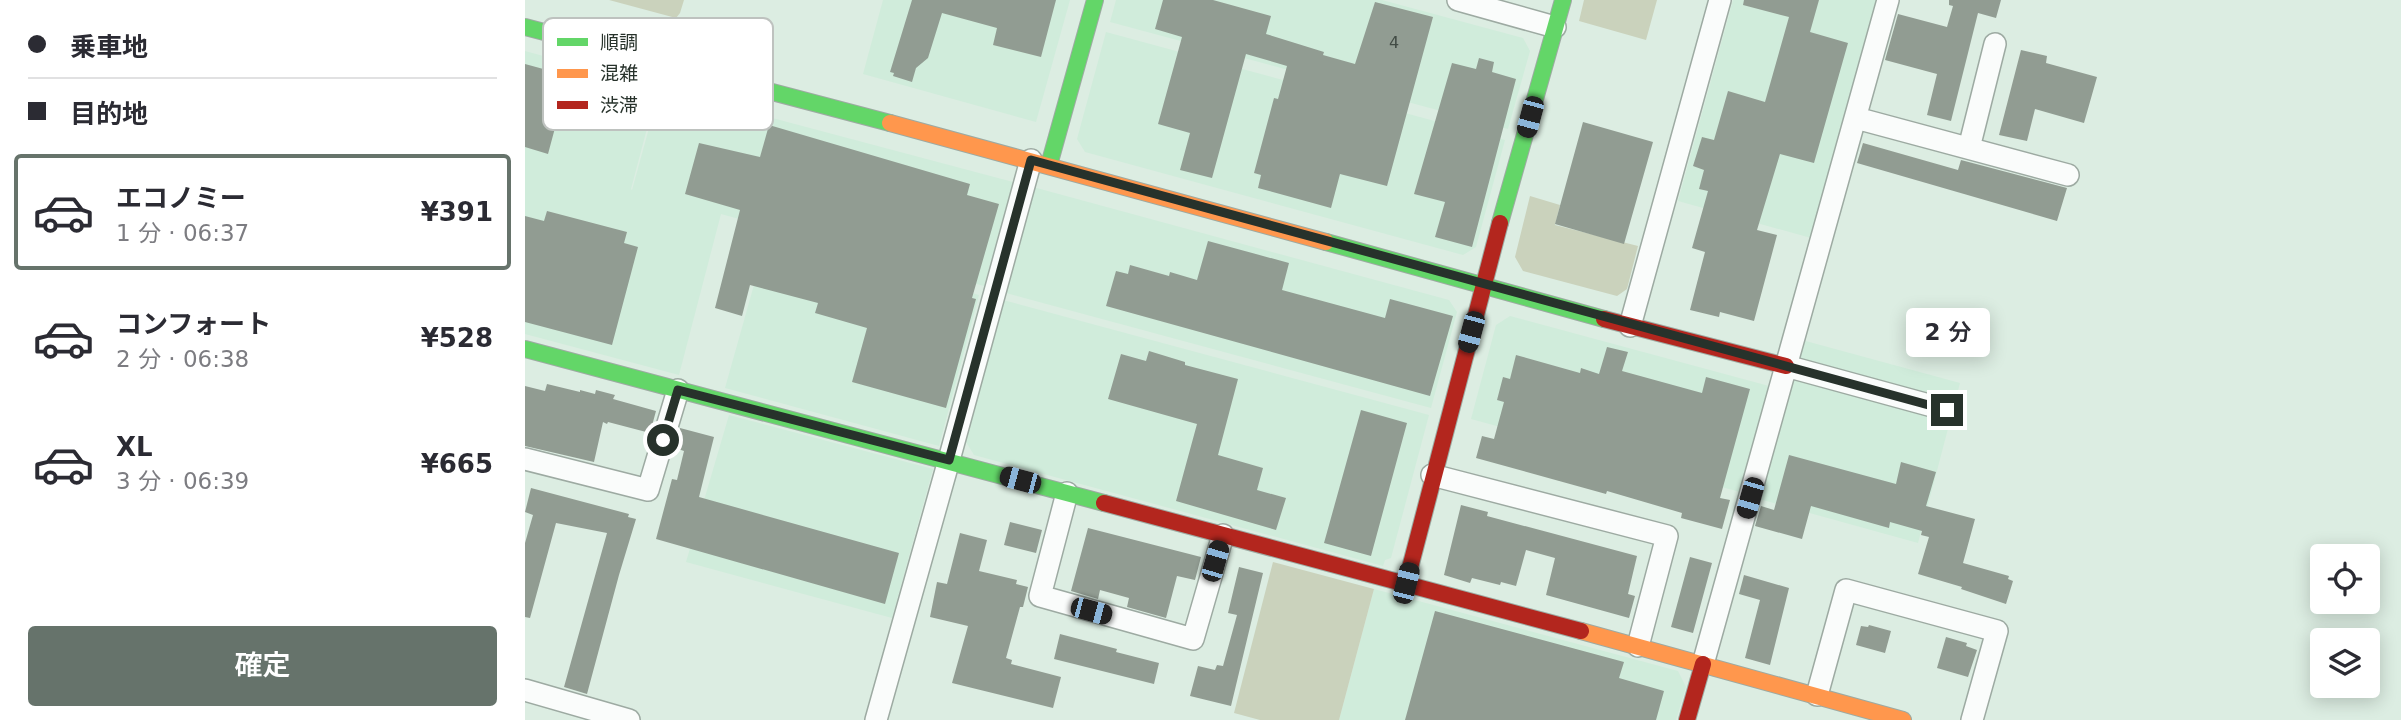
<!DOCTYPE html>
<html lang="ja">
<head>
<meta charset="utf-8">
<style>
  :root { --surface:#fff; --page:#f2f2f3; --text:#2b2b33; --muted:#7c7c81; --line:#e1e1e2; --accent:#66736b }
  body { margin:0; font-family:"DejaVu Sans","Noto Sans JP",sans-serif; background:var(--page); color:var(--text); height:100vh; display:flex; flex-direction:column; font-size:26px; white-space:nowrap }
  * { box-sizing:border-box; margin:0 }
  p { font-size:23px; color:var(--muted) }
  .icon { flex:none; width:38px; height:38px; fill:none; stroke:currentColor; stroke-width:2; stroke-linecap:round; stroke-linejoin:round }
  .map { position:relative; flex:1; overflow:hidden }
  .sheet { display:flex; flex-direction:column; background:var(--surface); width:525px }
  .sheet>* { flex:none }
  .banner { display:grid; align-content:center; height:154px; padding:0 28px; background:var(--surface) }
  .fabs { position:absolute; left:1785px; top:544px; display:grid; gap:14px }
  .fabs a { display:grid; place-items:center; width:70px; height:70px; border-radius:7px; background:var(--surface); box-shadow:0 4px 18px #0003; font-size:35px }
  .end { position:absolute; width:32px; height:32px; margin:-16px; border:9px solid #27322b; background:#fff; box-shadow:0 0 0 4px #fff }
  .from { border-radius:50% }
  .bubble { position:absolute; height:49px; border-radius:7px; background:var(--surface); box-shadow:0 4px 18px #0003; font-size:23px; font-weight:600; line-height:49px; text-align:center }
  .car { position:absolute; width:21px; height:42px; margin:-21px -10px; border-radius:9px; box-shadow:0 0 5px 2px #0007; background:linear-gradient(#222 24%,#8ab4d8 0 40%,#222 0 76%,#8ab4d8 0 86%,#222 0) }
  .banner b { display:flex; align-items:center; gap:24px; height:66px; font-size:26px }
  .banner b+b { border-top:2px solid var(--line) }
  .banner i { width:18px; height:18px; background:var(--text) }
  ul { padding:0; list-style:none }
  li { display:flex; align-items:center; gap:21px; height:116px; margin:0 14px 10px; padding:0 14px; border:4px solid transparent; border-radius:7px }
  li div { flex:1 }
  li b { display:block; font-size:26px }
  li em { font-style:normal; font-weight:600 }
  li.on { border-color:var(--accent) }
  li>.icon { width:63px; height:63px; stroke-width:1.5 }
  .button { display:flex; gap:14px; margin-top:auto; padding:14px 28px }
  .button a { flex:1; height:80px; border-radius:7px; background:var(--accent); color:#fff; font-size:28px; font-weight:600; line-height:80px; text-align:center }
  main { display:flex; flex:1; min-height:0 }
  .map>svg:first-child { display:block }
</style>
</head>
<body>
<main>
<section class="sheet">
<div class="banner">
<b><i class="from"></i>乗車地</b>
<b><i></i>目的地</b>
</div>
<ul>
<li class="on"><svg class="icon" aria-label="car" viewBox="0 0 24 24"><path d="M5 17H2v-5l4-1 3-4h7l3 4 3 1v5h-3M9 17h6M6 11h13"/><circle cx="7" cy="17" r="2"/><circle cx="17" cy="17" r="2"/></svg><div><b>エコノミー</b><p>1 分 · 06:37</p></div><em>¥391</em></li>
<li><svg class="icon" aria-label="car" viewBox="0 0 24 24"><path d="M5 17H2v-5l4-1 3-4h7l3 4 3 1v5h-3M9 17h6M6 11h13"/><circle cx="7" cy="17" r="2"/><circle cx="17" cy="17" r="2"/></svg><div><b>コンフォート</b><p>2 分 · 06:38</p></div><em>¥528</em></li>
<li><svg class="icon" aria-label="car" viewBox="0 0 24 24"><path d="M5 17H2v-5l4-1 3-4h7l3 4 3 1v5h-3M9 17h6M6 11h13"/><circle cx="7" cy="17" r="2"/><circle cx="17" cy="17" r="2"/></svg><div><b>XL</b><p>3 分 · 06:39</p></div><em>¥665</em></li>
</ul>
<div class="button"><a>確定</a></div>
</section>
<div class="map">
<svg width="1876" height="720" viewBox="0 0 1876 720">
  <rect width="100%" height="100%" fill="#dcede2"/>
  <path fill="#d0ecdb" d="M358 0H545L511 122 338 74Z
    M591 0H857L998 38 1005 51 983 129 585 22Z
    M1208 0H1353L1286 238 1153 201Z
    M581 32 980 140 951 247 938 255 560 152 552 139Z
    M0 51 133 87 106 189 107 190 135 88 488 182 459 286 196 214 154 375 0 334Z
    M508 187 924 300 932 312 906 408 481 293Z
    M243 235 454 295 414 446 200 388Z
    M478 300 904 415 866 558 860 560 858 566 449 455 441 442Z
    M985 316 1244 386 1215 492 946 419 971 325Z
    M1277 340 1435 383 1393 543 1234 499Z
    M204 415 408 469 367 618 161 562Z
    M849 589 1153 671 1161 687 1151 720H814Z"/>
  <path fill="#cad2bc" d="M84 0H159L155 13 151 18Z
    M1059 0H1132L1121 40 1054 21Z
    M1005 196 1035 205 1030 225 1113 246 1102 289 1092 296 998 271 990 257Z
    M748 562 849 589 814 720H735L709 713Z"/>
  <path fill="#919c92" d="M387 0H531L516 57 468 45 472 28 417 13 403 58 391 68 387 82 368 76 369 73 365 72Z
    M638 0H688L746 16 741 34 799 52 798 55 830 64 850 2 908 17 862 186 815 174 806 208 733 188 736 175 729 173 749 98 753 99 762 66 721 54 687 178 655 170 665 133 633 124 657 37 630 29Z
    M1219 0H1294L1285 32 1323 43 1289 163 1255 154 1232 230 1252 235 1229 321 1195 312 1194 317 1165 310 1180 252 1167 248 1183 191 1174 189 1179 170 1168 166 1177 137 1189 140 1203 91 1240 102 1264 17 1218 5Z
    M1424 0H1476L1471 18 1453 13 1426 121 1402 115 1412 74 1360 60 1373 14 1422 27 1428 6 1424 5Z
    M1496 50 1522 56 1521 63 1572 77 1559 123 1510 109 1502 141 1474 135Z
    M954 58 969 62 967 72 991 79 947 247 910 237 920 202 889 194 927 63 951 69Z
    M0 64 44 76 23 154 0 147Z
    M1058 122 1128 142 1099 244 1030 224Z
    M244 125 445 184 442 195 474 204 447 298 451 299 421 408 327 382 342 328 290 313 293 303 225 285 217 316 190 308 215 210 160 194 174 143 235 157Z
    M1338 143 1433 170 1436 160 1542 188 1532 221 1332 163Z
    M22 211 102 232 99 243 113 247 87 345 0 322V216L19 221Z
    M683 241 764 263 757 290 860 318 865 299 928 316 905 396 581 306 591 271 603 274 605 265 644 276 645 272 672 280Z
    M1082 347 1103 352 1097 371 1177 393 1181 377 1225 389 1195 498 1205 500 1197 529 1156 518 1157 513 1082 491 1081 494 951 458 957 436 969 439 979 402 972 400 978 377 985 379 991 355 1055 373 1056 368 1074 374Z
    M624 351 660 362V365L713 379 693 455 738 468 732 490 761 498 751 530 651 501 672 424 583 399 596 354 621 361Z
    M22 384 55 392V390L70 394 71 390 90 395 88 399 131 411 125 433 83 422 82 424 78 422 69 462 0 446V386L20 391Z
    M836 410 882 423 846 556 799 543Z
    M155 428 189 437 174 497 374 553 360 604 131 539 147 479 152 480 159 451 150 448Z
    M1264 455 1371 484 1376 462 1411 472 1401 506 1450 519 1438 563 1484 576 1483 579 1488 581 1481 604 1436 589 1437 587 1393 574 1404 537 1396 535 1397 531 1365 522 1364 528 1286 506 1277 539 1230 526 1236 506 1249 510Z
    M6 488 104 514 103 517 111 519 94 575 62 694 39 687 82 533 31 523 5 618 0 617V543L8 515 0 512Z
    M936 505 963 512 962 516 1112 556 1103 594 1110 596 1104 618 1021 595 1030 558 1001 550 991 586 976 582 975 585 947 578 945 583 919 575Z
    M485 522 517 530 511 553 479 545Z
    M563 528 676 557 670 580 652 576 641 618 602 607 604 598 575 590 573 599 546 591Z
    M435 533 462 540 454 571 492 580 491 584 503 587 498 607H495L481 658 487 660 486 664 536 677 528 708 427 683 443 626 405 617 412 582 422 584Z
    M1165 557 1187 563 1168 633 1146 627Z
    M714 567 738 573 706 706 665 696 673 666 690 670 692 665 698 666 712 615 703 613Z
    M1219 575 1264 588 1245 665 1220 658 1235 600 1214 594Z
    M910 611 1099 662 1094 678 1139 691 1131 720H880Z
    M1344 625 1366 631 1360 653 1331 645 1336 626 1343 627Z
    M535 634 592 649 591 652 634 663 629 684 529 659Z
    M1421 637 1442 643 1441 646 1452 650 1443 677 1412 668Z"/>
  <g fill="none" stroke-linecap="round" stroke-linejoin="round">
    <defs>
      <path id="street" d="M933 0 1030 27
        M1331 118 1543 175
        M1444 148 1470 44
        M1105 326 1195 0
        M1261 366 1422 410
        M0 459 123 490 153 390
        M907 475 1142 536 1113 646
        M542 493 515 596 668 639 698 535
        M1178 664 1363 0
        M0 690 104 720
        M1292 695 1321 590 1472 631 1447 720
        M351 720 424 460 506 160"/>
      <path id="fast" d="M0 27 365 123
        M524 165 570 0
        M975 223 1038 0
        M801 242 1079 319
        M0 349 579 503"/>
      <path id="slow" d="M365 123 801 242
        M1056 631 1378 720"/>
      <path id="jam" d="M1079 319 1261 366
        M579 503 1056 631
        M881 583 975 223
        M1162 720 1178 664"/>
    </defs>
    <use href="#street" stroke="#9daaa2" stroke-width="24"/>
    <use href="#fast" stroke="#9daaa2" stroke-width="18"/>
    <use href="#slow" stroke="#9daaa2" stroke-width="18"/>
    <use href="#jam" stroke="#9daaa2" stroke-width="18"/>
    <use href="#street" stroke="#fafcfb" stroke-width="21"/>
    <use href="#fast" stroke="#63d668" stroke-width="16"/>
    <use href="#slow" stroke="#ff974d" stroke-width="16"/>
    <use href="#jam" stroke="#b3261e" stroke-width="16"/>
  </g>
  <g fill="none" stroke-linecap="round" stroke-linejoin="round">
    <path stroke="#27322b" stroke-width="9" d="M138 440 153 390 424 460 506 160 1422 410"/>
  </g>
  <g text-anchor="middle" stroke-width="7" stroke-linejoin="round" paint-order="stroke">
    <g font-size="16" fill="#424c45">
      <text x="869" y="48">4</text>
    </g>
  </g>
  <rect x="18" y="18" width="230" height="112" rx="10" fill="#fff" stroke="#bec2bf" stroke-width="2"/>
  <rect x="32" y="38" width="31" height="8" fill="#63d668"/>
  <rect x="32" y="69" width="31" height="9" fill="#ff974d"/>
  <rect x="32" y="101" width="31" height="8" fill="#b3261e"/>
  <g font-size="19" fill="#27322b">
    <text x="75" y="49">順調</text>
    <text x="75" y="80">混雑</text>
    <text x="75" y="112">渋滞</text>
  </g>
</svg>
<div class="fabs">
<a><svg class="icon" aria-label="locate" viewBox="0 0 24 24"><circle cx="12" cy="12" r="6"/><path d="M12 2v4M12 18v4M2 12h4M18 12h4"/></svg></a>
<a><svg class="icon" aria-label="layers" viewBox="0 0 24 24"><path d="M12 4l9 5-9 5-9-5zM3 14l9 5 9-5"/></svg></a>
</div>
<i class="end from" style="left:138px;top:440px"></i>
<i class="end" style="left:1422px;top:410px"></i>
<div class="bubble" style="left:1381px;top:308px;width:84px">2 分</div>
<i class="car" style="left:1005px;top:117px;rotate:195deg"></i>
<i class="car" style="left:946px;top:332px;rotate:195deg"></i>
<i class="car" style="left:495px;top:480px;rotate:285deg"></i>
<i class="car" style="left:1225px;top:498px;rotate:196deg"></i>
<i class="car" style="left:690px;top:561px;rotate:16deg"></i>
<i class="car" style="left:881px;top:583px;rotate:14deg"></i>
<i class="car" style="left:566px;top:611px;rotate:105deg"></i>
</div>
</main>
</body>
</html>
